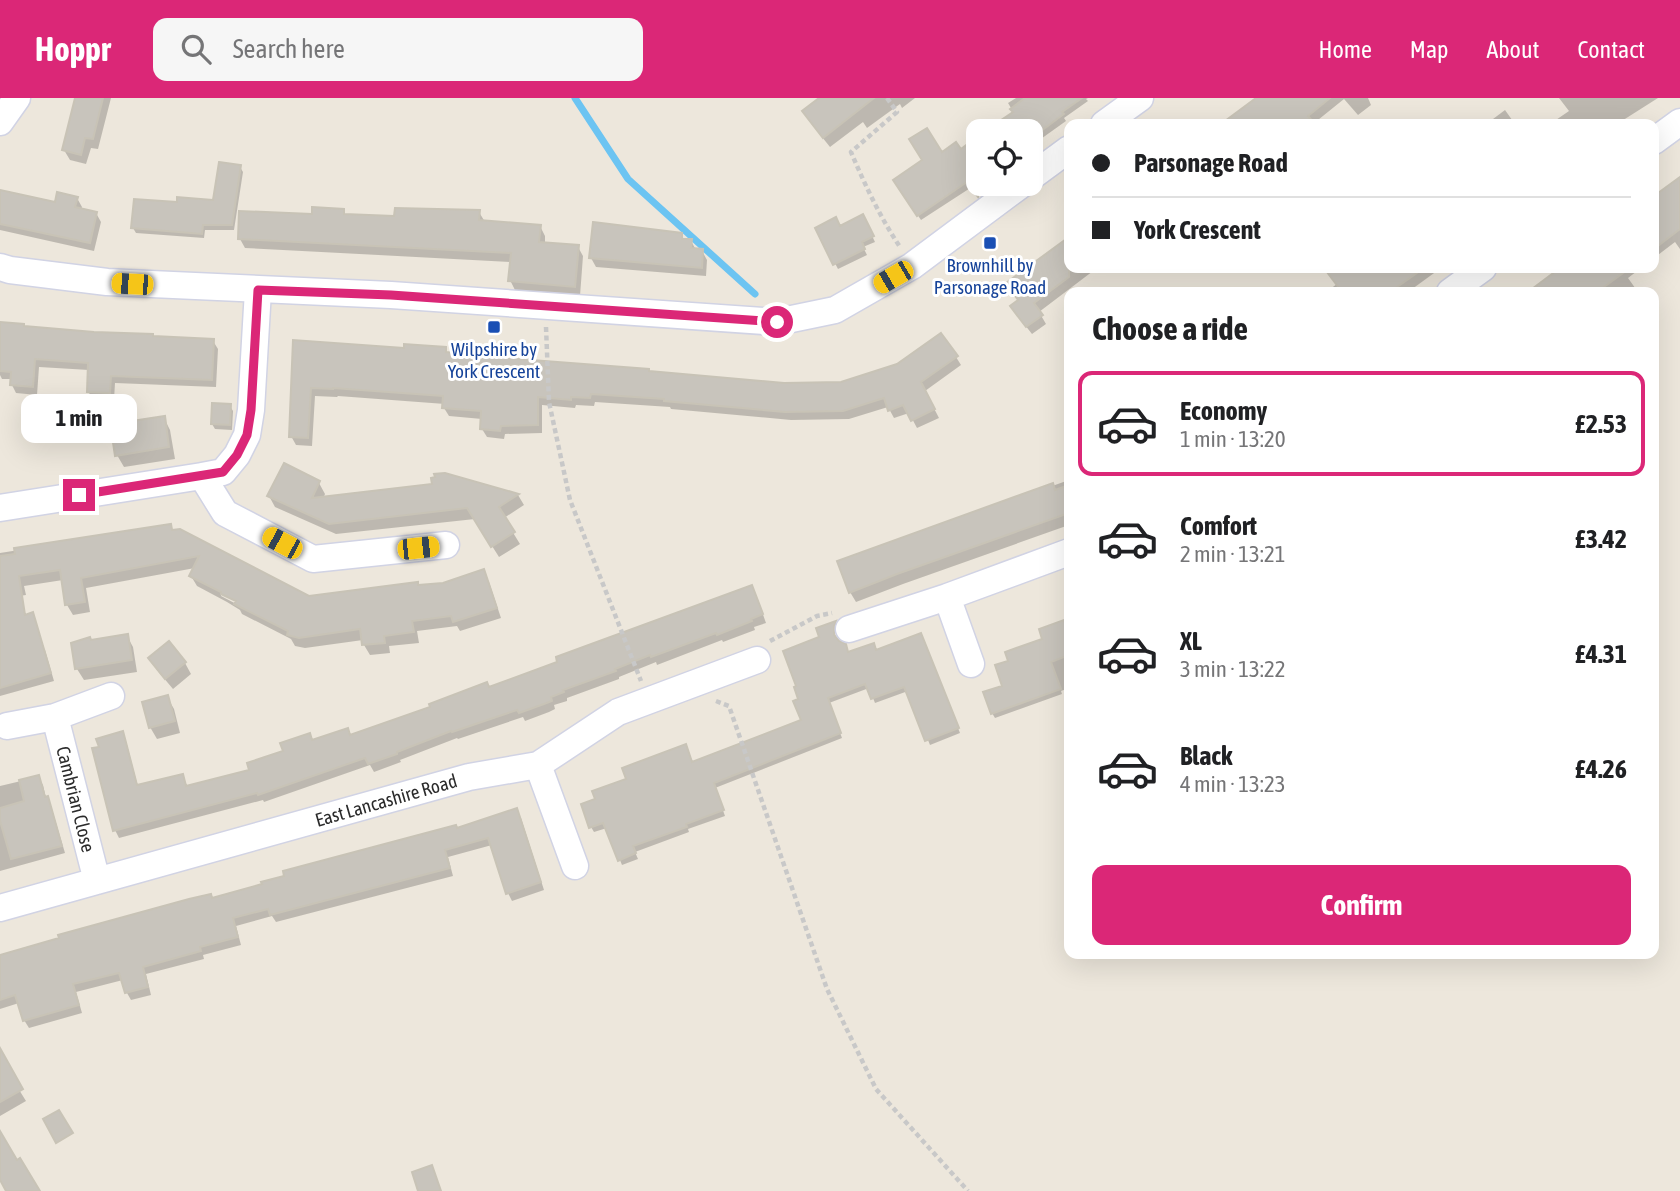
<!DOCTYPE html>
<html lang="en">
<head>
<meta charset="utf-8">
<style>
  :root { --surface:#fff; --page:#f6f6f6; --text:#202124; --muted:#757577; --line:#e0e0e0; --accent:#db2777 }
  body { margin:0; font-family:"Asap Condensed",sans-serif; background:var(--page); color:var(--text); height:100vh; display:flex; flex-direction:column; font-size:26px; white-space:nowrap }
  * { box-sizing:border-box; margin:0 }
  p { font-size:23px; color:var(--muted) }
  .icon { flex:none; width:38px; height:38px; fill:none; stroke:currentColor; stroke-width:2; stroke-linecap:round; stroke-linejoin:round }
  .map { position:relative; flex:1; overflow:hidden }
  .details { position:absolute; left:1064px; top:189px; width:595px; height:672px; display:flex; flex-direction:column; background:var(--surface); border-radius:14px; box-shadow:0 7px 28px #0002 }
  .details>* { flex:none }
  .top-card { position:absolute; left:1064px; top:21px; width:595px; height:154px; border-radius:14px; box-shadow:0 7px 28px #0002; display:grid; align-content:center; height:154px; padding:0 28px; background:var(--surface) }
  .controls { position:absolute; left:966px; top:21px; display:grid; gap:14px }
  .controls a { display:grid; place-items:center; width:77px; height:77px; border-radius:14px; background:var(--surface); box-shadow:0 7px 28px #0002; font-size:35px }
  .end { position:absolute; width:32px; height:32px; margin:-16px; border:9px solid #db2777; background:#fff; box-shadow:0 0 0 4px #fff }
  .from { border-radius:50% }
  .bubble { position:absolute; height:49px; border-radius:14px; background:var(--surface); box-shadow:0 7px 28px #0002; font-size:23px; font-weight:700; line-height:49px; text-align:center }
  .car { position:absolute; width:21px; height:42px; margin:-21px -10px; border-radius:9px; box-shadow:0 0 5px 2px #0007; background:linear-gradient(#f5c518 24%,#345 0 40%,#f5c518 0 76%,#345 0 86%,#f5c518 0) }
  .top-card b { display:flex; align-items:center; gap:24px; height:66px; font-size:26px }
  .top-card b+b { border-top:2px solid var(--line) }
  .top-card i { width:18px; height:18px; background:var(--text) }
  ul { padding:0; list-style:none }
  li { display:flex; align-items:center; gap:21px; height:105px; margin:0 14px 10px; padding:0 14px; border:4px solid transparent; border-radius:14px }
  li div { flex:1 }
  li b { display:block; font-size:26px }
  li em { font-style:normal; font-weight:700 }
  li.current { border-color:var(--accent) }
  li>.icon { width:63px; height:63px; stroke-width:1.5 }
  h2 { padding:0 28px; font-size:32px; line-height:84px }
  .cta { display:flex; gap:14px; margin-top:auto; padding:14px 28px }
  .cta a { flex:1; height:80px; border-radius:14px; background:var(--accent); color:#fff; font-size:28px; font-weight:700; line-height:80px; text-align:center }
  header { display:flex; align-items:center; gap:42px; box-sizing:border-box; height:98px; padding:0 35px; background:var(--accent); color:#fff }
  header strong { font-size:33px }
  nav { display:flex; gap:38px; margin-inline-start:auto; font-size:24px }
  .search { width:490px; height:63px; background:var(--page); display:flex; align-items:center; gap:18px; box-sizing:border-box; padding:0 24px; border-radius:14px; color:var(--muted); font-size:26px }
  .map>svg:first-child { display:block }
</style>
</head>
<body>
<header>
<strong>Hoppr</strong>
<div class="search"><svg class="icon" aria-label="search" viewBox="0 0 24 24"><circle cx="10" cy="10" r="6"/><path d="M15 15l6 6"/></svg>Search here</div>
<nav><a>Home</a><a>Map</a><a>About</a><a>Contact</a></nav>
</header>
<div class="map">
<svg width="1680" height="1093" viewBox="0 0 1680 1093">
  <rect width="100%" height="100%" fill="#ede7dc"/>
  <path fill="#0003" fill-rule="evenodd" d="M77 0H111L98 51 91 50 86 66 70 62 64 52Z
    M822 0H915L902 10 900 6 867 30 863 24 830 49 810 24 804 14Z
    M1016 0H1088L1086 1 1088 3 1064 20 1066 23 1031 48V33H988L1014 15 1008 5Z
    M1260 0H1368L1371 7 1358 17 1344 1 1313 26H1223Z
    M1559 0H1658L1617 26H1550L1569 13Z
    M1505 12 1515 26H1490L1489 24Z
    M978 41V85L921 122 898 88 942 57 961 53Z
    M240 69 243 74 234 132H205L204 140 136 135 133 130 179 106 215 104Z
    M1680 82V151L1675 144 1654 160V102Z
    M0 93 56 106 77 100 82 109 81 112 96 115 101 124 94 153 0 132Z
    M343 112 346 118 396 120 479 114 485 124 540 128 545 138V146L578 149 583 158 580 198 515 192 510 182 512 164 245 150 240 141 314 118Z
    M863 119 875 144 863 149 867 157 838 171 817 131 840 130Z
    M681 137 685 142 691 143 696 152 702 153 707 162 706 178 596 169 591 160Z
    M1069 141V170H1097L1039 214 1046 226 1032 236 1017 217 1020 203 1009 186Z
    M1325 170H1441L1408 194H1326L1337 186Z
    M1563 170H1641L1628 180 1638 194H1531Z
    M0 225 24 230 153 240 213 243 218 251 216 289 115 285 114 302H93L88 293 89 272 39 269 37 297 16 295 12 287V281H2L0 277Z
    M295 244 405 252 445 250 448 255 477 260 784 287 841 285 956 259 961 267 925 293 939 320 917 330 909 315 894 320 888 309 849 321 791 322 671 311 670 309 595 304 594 308 576 307 575 310 542 307V335L505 336 504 341 487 339 482 331V321L449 318 444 310 445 306 338 298 337 299 315 298 312 348 296 347 291 338Z
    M230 308 233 313 232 332 215 331 212 326Z
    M130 315 135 324 164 320 170 332 175 361 124 369 117 357Z
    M445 376 518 397 524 407 504 420 520 446 499 459 475 421 336 436 275 409 269 398 319 385 325 396 323 401 434 388Z
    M1069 382V427L903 486 856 504 850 494 840 464Z
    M170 428 174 434 308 500 443 486 483 473 489 484 501 520 460 533 457 528 417 533 419 545 389 548 390 555 370 557 364 547 363 542 305 550 295 548 291 541 242 516 240 512 227 504 197 488 191 478 195 470 86 490 90 514 73 517 67 507 63 482 24 488 26 497 0 501V455ZM221 494 244 506 242 509 221 498Z
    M756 497 766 525 754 529 755 532 723 544 722 542 657 567 656 564 619 579V581L567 600V603L554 607 555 611 549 614 525 623 523 619 458 641 457 640 400 662 401 664 374 674 370 667 264 704 263 702 119 740 115 732 101 651 122 635 126 643 138 689 182 678 188 689 251 673 313 644 350 639Z
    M1069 522V590L1061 593 1062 596 995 620 992 615 1004 589 1010 564 1045 542 1041 532Z
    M835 525 838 530 835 535 836 542 845 548 849 555 877 554 923 542 960 635 930 647 908 593 875 605 869 590 829 605 842 640 715 690 725 718 688 731 689 734 635 754 638 761 622 767 607 730 594 734 591 729 692 665 803 624 801 602 822 541Z
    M127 538 133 549 137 574 84 582 77 571 73 546Z
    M40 544 45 552 54 583 0 598V556Z
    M151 560 185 565 191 576 173 591 157 572Z
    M167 599 174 611 180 635 157 641 150 629Z
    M38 679 43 687 46 700 51 708 65 755 0 773V688Z
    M516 712 521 720 544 792 512 803 508 795 492 747 448 759 453 778 276 824 272 818 236 828 241 847 203 857 204 861 146 876 151 897 131 902 127 895 123 882 76 894 82 915 29 930 24 922 19 905 0 911V858L212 801 457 732Z
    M8 974 26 1003 0 1018V979Z"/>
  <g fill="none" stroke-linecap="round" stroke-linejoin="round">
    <path stroke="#6cc4f2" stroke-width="7" d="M575 0 628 81 755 196"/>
  </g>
  <path fill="#c8c4bc" stroke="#c8c3b6" stroke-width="2" d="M75 0H103L93 41 85 40 81 57 62 52Z
    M819 0H874L823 40 802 13Z
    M1025 0H1082L1062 14 1064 16 1041 33H985L1013 14 1010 11Z
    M1256 0H1330L1308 18 1315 26H1221Z
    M927 30 942 54 956 44 961 51 978 38V99L967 84 917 118 893 82 922 62 909 41Z
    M219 64 241 67 232 127H203L202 136 131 130 134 101 177 104V99L213 102Z
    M1680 79V131L1654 151V98Z
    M0 92 55 104 57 94 78 99 75 109 97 114 90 145 0 126Z
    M312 109 344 111V116L394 118 395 110 480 112 479 122 541 127 539 144 579 147 575 189 508 183 511 155 238 141 239 113 312 116Z
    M863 116 874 138 862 144 865 151 833 167 815 130 836 119 840 128Z
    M593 124 682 135V141H692L691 150 703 151 702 170 589 160Z
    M1069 139V179L1034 205 1043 217 1026 229 1010 208 1018 202 1006 185Z
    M1324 170H1424L1390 194H1342Z
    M1560 170H1630L1597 194H1528Z
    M0 224 24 226V228L94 234 153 236V238L214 241 212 282 111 278 110 295 87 294 88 265 35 261 33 289 10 287 11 274 0 273Z
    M941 235 958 258 921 284 935 311 911 323 903 307 888 313 884 300 843 313 785 314 664 303V301L591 296 590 300 571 299V302L538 299V327L501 328 500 333 480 331 481 313 442 310 443 298 333 290V291L311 290 308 340 289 339 293 242 404 250V246L446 249V254L477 256V258L649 271V273L784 285 841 284 897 266Z
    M212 305 231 306 230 327 211 326Z
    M131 313 132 323 165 318 169 349 115 358 109 317Z
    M284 365 320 383 312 400 432 386 431 380 435 379 434 376 445 375 519 396 499 409 515 434 491 449 467 410 329 426 267 398Z
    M1053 385 1055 392 1069 387V415L897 476 849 495 837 463Z
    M171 426 172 432 180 431 309 498 418 484V487L443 485 484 471 497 510 453 524 451 518 412 523 414 534 384 538 385 545 362 547 360 531 299 540 287 537 288 533 234 506 236 503 221 496V494L189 478 199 458 81 480 85 504 65 507 60 472 19 478 25 517 33 514 51 575 0 590V458L15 456 14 450Z
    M752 487 763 516 751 521 752 523 717 537 716 535 651 559 650 557 615 571 616 573 563 592 564 594 551 599 552 603 544 606 519 615 517 612 452 634 451 633 397 654V656L368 666 365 660 258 697 257 695 113 733 92 650 99 649 96 641 123 633 137 687 183 676 186 688 249 672 247 665 283 653 280 645 310 635 312 642 348 630 350 637 430 609 429 606 487 584 489 589 557 564 556 559Z
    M1064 522 1069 537V557L1051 564 1061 591 991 616 983 594 1002 588 995 567 1008 563 1005 554 1042 541 1039 531Z
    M836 523 834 528V537L839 543 846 546 848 554 874 545 876 552 921 535 959 630 925 643 904 589 871 601 865 586 828 600 841 635 714 685 724 712 686 726 687 729 633 748 636 755 618 763 603 725 589 730 581 706 595 701 592 693 626 681 622 670 686 646 692 664 801 622 793 603 798 601 794 589 796 588 783 553 819 539 816 530Z
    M128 536 132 562 75 571 71 545 90 539 91 542Z
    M169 543 186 564 165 581 148 560Z
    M168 597 175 623 149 630 142 604Z
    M39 677 45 699 48 698 62 748 11 761 0 723V710L24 703 19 682Z
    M517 710 541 784 506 796 488 740 445 752 450 770 270 817 268 811 233 820 238 839 200 849 201 853 143 869 148 889 125 895 119 875 73 886 79 907 23 923 15 897 0 902V857L59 840 58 837 189 801 211 796 212 800 262 786 261 784 284 778 283 773 456 727 457 730Z
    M0 950 23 991 0 1004Z
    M59 1012 73 1035 56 1045 43 1021Z
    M0 1033 17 1062 20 1060 40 1093H6L0 1082Z
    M432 1067 441 1093H418L412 1074Z"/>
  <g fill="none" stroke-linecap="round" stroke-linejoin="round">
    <defs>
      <path id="minor" d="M0 24 17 0
        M1104 26 1140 0
        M1654 43 1680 24
        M1031 79 1069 51
        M0 169 10 172 107 184 391 197 777 224 835 212 912 168 1022 86
        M258 192 251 312 247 337 237 357 223 374 202 378 225 415 313 461 446 447
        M1450 194 1483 170
        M0 410 202 378
        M947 499 971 566
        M849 531 947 499 1069 454
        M55 619 97 783
        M7 628 55 619 111 598
        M538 667 575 768
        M0 810 469 679 538 667 618 614 757 562"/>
    </defs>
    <use href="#minor" stroke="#d1d3e4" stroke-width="29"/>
    <path stroke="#c8c8c8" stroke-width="4.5" stroke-dasharray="5 3.5" stroke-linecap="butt" d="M887 0 897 14 851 54C865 87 880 119 900 149
      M546 229 549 304 570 402 641 583
      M770 543 817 518 832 515
      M716 603 729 608 827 891 876 991 968 1093"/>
    <use href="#minor" stroke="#fff" stroke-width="26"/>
  </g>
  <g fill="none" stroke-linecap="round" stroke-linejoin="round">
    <path stroke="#db2777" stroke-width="9" d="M79 397 223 374 237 357 247 337 251 312 258 192 391 197 777 224"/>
  </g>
  <g fill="#1a4fb4" stroke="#fff" stroke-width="2.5">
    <rect x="983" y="138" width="14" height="14" rx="3.5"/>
    <rect x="487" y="222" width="14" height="14" rx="3.5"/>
  </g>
  <g text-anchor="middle" stroke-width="6" stroke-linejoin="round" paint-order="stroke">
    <g font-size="19" fill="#164399" stroke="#fff">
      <text x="990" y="174">Brownhill by<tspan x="990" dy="22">Parsonage Road</tspan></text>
      <text x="494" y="258">Wilpshire by<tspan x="494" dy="22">York Crescent</tspan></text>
    </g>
    <g font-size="19" fill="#2b2b2b" stroke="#fff">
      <text transform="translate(76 701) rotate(76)" y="7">Cambrian Close</text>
      <text transform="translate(386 702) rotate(-16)" y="7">East Lancashire Road</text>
    </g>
  </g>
</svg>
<div class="controls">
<a><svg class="icon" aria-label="locate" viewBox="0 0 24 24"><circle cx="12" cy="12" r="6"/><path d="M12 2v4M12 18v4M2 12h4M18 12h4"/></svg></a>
</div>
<i class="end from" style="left:777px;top:224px"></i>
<i class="end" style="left:79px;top:397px"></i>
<div class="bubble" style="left:21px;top:296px;width:116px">1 min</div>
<i class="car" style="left:893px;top:179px;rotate:240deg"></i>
<i class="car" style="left:132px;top:186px;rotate:273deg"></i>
<i class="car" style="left:282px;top:445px;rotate:298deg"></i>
<i class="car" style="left:418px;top:450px;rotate:84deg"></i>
<div class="top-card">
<b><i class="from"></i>Parsonage Road</b>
<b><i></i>York Crescent</b>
</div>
<section class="details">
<h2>Choose a ride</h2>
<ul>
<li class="current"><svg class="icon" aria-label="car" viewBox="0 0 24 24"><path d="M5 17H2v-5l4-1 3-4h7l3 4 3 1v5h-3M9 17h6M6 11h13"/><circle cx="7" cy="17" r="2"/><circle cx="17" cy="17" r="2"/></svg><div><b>Economy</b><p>1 min · 13:20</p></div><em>£2.53</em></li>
<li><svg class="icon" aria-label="car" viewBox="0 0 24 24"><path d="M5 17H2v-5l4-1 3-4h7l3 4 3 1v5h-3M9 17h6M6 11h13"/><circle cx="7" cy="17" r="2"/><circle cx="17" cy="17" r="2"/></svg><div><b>Comfort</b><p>2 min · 13:21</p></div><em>£3.42</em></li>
<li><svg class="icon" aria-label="car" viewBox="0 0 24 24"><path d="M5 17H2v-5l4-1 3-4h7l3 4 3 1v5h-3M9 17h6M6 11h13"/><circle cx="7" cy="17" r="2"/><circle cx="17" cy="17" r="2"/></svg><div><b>XL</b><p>3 min · 13:22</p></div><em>£4.31</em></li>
<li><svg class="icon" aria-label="car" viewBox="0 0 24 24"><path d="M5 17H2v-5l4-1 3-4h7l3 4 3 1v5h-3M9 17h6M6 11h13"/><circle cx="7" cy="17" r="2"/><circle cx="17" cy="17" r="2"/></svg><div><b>Black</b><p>4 min · 13:23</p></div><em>£4.26</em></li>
</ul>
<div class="cta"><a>Confirm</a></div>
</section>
</div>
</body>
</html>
